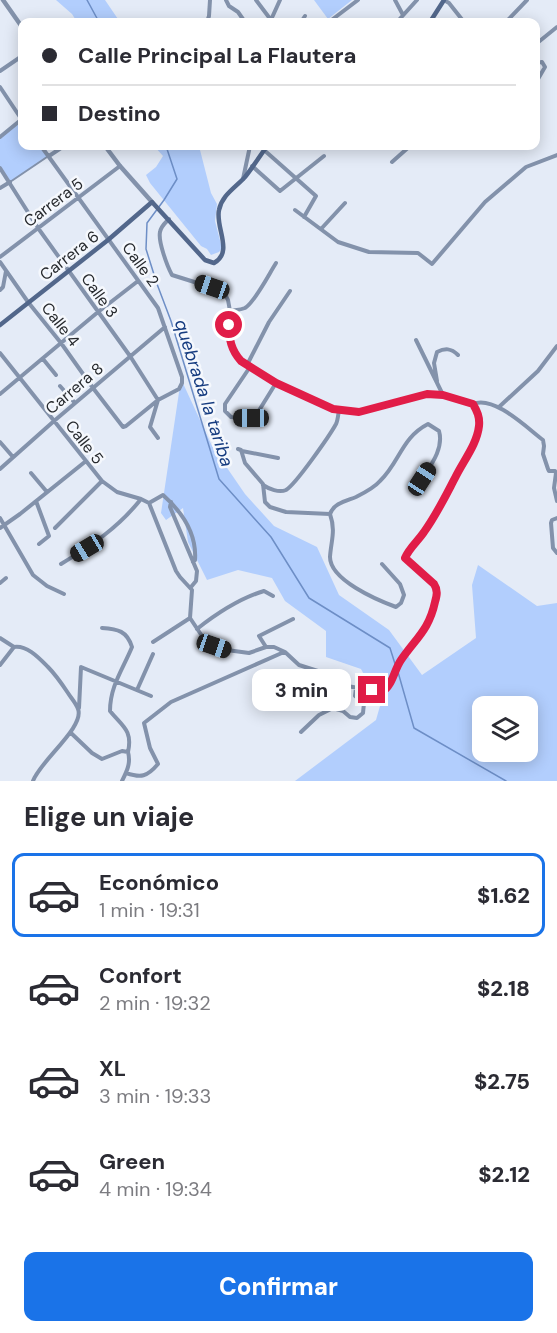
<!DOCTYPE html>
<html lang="es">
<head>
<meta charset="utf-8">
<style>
  :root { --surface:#fff; --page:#f2f2f3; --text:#2b2b33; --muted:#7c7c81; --line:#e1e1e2; --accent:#1a73e8 }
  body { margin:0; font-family:"DM Sans",sans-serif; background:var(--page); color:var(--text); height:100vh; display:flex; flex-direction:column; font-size:22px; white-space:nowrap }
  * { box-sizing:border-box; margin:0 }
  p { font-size:20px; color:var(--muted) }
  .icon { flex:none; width:33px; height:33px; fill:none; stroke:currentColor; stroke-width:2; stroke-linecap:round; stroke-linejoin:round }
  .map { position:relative; height:781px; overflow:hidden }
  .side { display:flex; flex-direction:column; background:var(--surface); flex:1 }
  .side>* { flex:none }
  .banner { position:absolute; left:18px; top:18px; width:522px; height:132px; border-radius:12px; box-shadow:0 3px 15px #0003; display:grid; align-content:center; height:132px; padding:0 24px; background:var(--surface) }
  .controls { position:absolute; left:472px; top:696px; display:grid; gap:12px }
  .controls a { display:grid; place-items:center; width:66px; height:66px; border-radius:12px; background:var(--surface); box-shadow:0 3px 15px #0003; font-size:30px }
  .end { position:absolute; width:27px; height:27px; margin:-14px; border:8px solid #e11d48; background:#fff; box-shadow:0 0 0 3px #fff }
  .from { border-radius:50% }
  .bubble { position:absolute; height:42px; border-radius:12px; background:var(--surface); box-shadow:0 3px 15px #0003; font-size:20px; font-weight:800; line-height:42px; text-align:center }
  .car { position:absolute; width:18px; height:36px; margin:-18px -9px; border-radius:8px; box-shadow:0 0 4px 2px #0007; background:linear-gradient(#222 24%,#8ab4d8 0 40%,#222 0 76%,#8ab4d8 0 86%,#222 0) }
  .banner b { display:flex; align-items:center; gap:21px; height:57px; font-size:22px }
  .banner b+b { border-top:2px solid var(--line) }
  .banner i { width:15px; height:15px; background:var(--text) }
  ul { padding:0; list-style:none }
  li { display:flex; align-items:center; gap:18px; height:84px; margin:0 12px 9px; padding:0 12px; border:3px solid transparent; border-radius:12px }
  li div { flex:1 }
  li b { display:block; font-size:22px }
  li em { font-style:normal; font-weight:800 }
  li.current { border-color:var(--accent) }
  li>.icon { width:54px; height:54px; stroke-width:1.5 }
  h2 { padding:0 24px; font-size:27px; line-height:72px }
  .action { display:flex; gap:12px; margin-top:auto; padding:12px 24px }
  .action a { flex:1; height:69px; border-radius:12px; background:var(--accent); color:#fff; font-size:24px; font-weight:800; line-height:69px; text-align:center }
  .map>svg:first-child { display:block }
</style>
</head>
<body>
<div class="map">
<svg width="557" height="781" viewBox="0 0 557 781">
  <rect width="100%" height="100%" fill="#e4ebf7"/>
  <path fill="#b2cefd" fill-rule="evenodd" d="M56 0H105L120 22H77L72 14Z
    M314 0H352L328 19Z
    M22 120V146H41L49 156 10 182 0 168V137Z
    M146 146H199L211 193 217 204 215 221 222 248 219 252 211 255 207 249 201 246 150 183 146 175 156 167 163 156 155 147Z
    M181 379 212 446 245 494 274 526 317 547 339 595 389 630 422 675 476 638 472 585 478 565 537 606 557 603V781H295L376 720 380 706 361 669 326 657V631L285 601 272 578 238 570 207 580 188 542 183 508 166 520 161 513ZM483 706H528V752H483Z"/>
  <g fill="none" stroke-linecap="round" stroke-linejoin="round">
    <path stroke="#6d8ec6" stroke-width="1.5" d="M87 0 99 22
      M166 146 177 179 164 200 147 223 146 249 157 284 171 321 219 479 271 537 309 598 390 648 396 667
      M398 672 414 728 506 781"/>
    <path stroke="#8392ab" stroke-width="2" d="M10 182 47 157"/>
    <path stroke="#8392ab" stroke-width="4" d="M226 0 229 6 238 12 245 22
      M256 0 271 20 275 22
      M395 0 403 15
      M444 0 449 3 464 22
      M207 22 209 16 210 0
      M270 22 280 0
      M301 22 305 16
      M329 22 358 0
      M397 22 417 0
      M506 22 527 0
      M536 44 557 27
      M536 63 542 62 545 67 538 79 536 90
      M0 71 22 56
      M0 87 22 120
      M0 137 22 119
      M264 150 316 196 304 217
      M49 156 64 146
      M392 162 410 146
      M252 166 280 191 324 156
      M0 168 38 228 130 356 158 400 150 427 158 438
      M243 179 250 146
      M0 188 10 182
      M295 210 338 242 369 252 418 253 432 264 485 202 526 167 557 155
      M321 229 345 203
      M0 257 120 166
      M0 262 28 302 61 343 93 388 123 427 126 426 158 400 179 389 182 383V377L158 308 41 146
      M0 290 3 287 6 271
      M230 311C235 310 240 310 245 308 255 302 269 274 276 263
      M416 340 443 395
      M0 353 102 481 117 492 141 499 149 503 176 571 180 577 192 590 190 618 204 639 214 646 227 650 249 653 266 647H274L285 652 299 665 324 673 347 686 382 692C393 685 394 670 401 660 416 638 429 630 435 602 437 595 438 590 434 584L405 558C409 548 418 541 424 532 437 515 446 495 456 476 464 460 477 444 479 426 480 417 477 411 473 404L443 395H427L359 412 346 411 333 409 276 383 241 361 233 350 229 337 230 311 228 300 223 291 172 275C167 266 158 241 160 232 161 226 165 223 169 219
      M43 359 56 375
      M247 365 269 322 290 291
      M250 367 225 404V411L231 417 251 418 255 417 276 383
      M437 381 434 363 437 352C445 348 451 348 458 355
      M60 386 75 403
      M0 394 98 312 138 281
      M473 404C494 395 527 428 543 440L544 446 543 454 548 469 549 471H555L556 473 554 488 557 501
      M499 407 538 371 557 346
      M0 442 13 457
      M238 449 241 450 245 463 263 484 265 502 270 507 286 512 330 514C334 503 346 501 356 497 364 493 374 488 380 481 400 462 401 438 428 424L439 431C444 448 431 465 422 479
      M242 451 278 458
      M0 469 54 421 165 327
      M31 473 47 492
      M263 485C269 489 279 493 286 490 296 484 330 435 336 424 338 420 338 415 339 410
      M36 501 49 536 39 544
      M171 502 170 507 197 571 196 581 191 587
      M149 503 163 495C182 512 197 533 195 560L193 562
      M330 514C336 531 331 541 330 557 330 580 377 600 396 607L401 603 404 595 400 584 382 564
      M0 518 33 575 47 586 64 594
      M557 518 552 520 551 523 553 548 557 553
      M0 528 20 514 86 461
      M55 528 102 481
      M61 564C92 545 118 528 141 499
      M0 583 6 578
      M102 628C118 629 127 631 132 647 123 669 110 686 110 711 122 726 133 730 128 752
      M197 629C216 614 241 598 264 591L273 596
      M0 638 14 647C27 645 39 658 48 667 56 675 62 684 68 693 71 698 76 703 78 709 85 727 40 761 33 781
      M153 642 190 618
      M266 647 259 636 293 619
      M0 665 14 647
      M137 690 153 654
      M79 708 81 667 151 696
      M301 732 319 715 333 708 343 711 350 717 357 718 363 713 364 703 355 696 356 688
      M71 733 92 753 102 759 122 751 128 752C131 763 127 771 122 781
      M126 773C141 778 147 777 158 764L150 748 144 723 171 702 284 652"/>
    <path stroke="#8392ab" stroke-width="4.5" d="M3 0 22 27
      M105 146 120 166 152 202"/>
    <path stroke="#52678b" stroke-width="4.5" d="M430 22 444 0
      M0 325 108 240 152 202 205 260 214 263C234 252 215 227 219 210 222 195 235 188 245 177 253 167 260 156 267 146"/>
  </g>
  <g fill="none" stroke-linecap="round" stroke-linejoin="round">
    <path stroke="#e11d48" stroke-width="8" d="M229 325C229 339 231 350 241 361L276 383 333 409 359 412 427 394 443 395 473 404C477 411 480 417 479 426 477 444 464 460 456 476 446 495 437 514 424 532 418 541 409 548 405 558L434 584C438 590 437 595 435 602 429 630 416 638 401 660 394 670 393 685 382 692L372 690"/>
  </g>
  <g text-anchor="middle" stroke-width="5" stroke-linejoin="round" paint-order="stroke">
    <g font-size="16" fill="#26292d" stroke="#f5f8fd">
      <text transform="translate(53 202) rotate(-37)" y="6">Carrera 5</text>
      <text transform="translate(69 255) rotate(-38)" y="6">Carrera 6</text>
      <text transform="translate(141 264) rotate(54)" y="6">Calle 2</text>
      <text transform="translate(100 295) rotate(54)" y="6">Calle 3</text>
      <text transform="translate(61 324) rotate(52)" y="6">Calle 4</text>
      <text transform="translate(74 388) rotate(-40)" y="6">Carrera 8</text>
      <text transform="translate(85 442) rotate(52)" y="6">Calle 5</text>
    </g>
    <g font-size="18" font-style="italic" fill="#163c80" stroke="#f5f8fd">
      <text transform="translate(204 393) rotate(72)" y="6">quebrada la tariba</text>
    </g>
  </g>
</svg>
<div class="controls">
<a><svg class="icon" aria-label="layers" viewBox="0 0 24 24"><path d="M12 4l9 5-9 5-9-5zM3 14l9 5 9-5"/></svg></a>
</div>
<i class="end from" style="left:229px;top:325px"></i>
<i class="end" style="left:372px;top:690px"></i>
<div class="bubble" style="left:252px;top:669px;width:99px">3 min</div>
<i class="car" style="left:212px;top:287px;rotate:289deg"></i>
<i class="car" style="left:251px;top:418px;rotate:270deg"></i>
<i class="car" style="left:422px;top:479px;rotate:33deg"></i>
<i class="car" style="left:87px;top:548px;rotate:239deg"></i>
<i class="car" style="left:214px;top:646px;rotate:109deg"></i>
<div class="banner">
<b><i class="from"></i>Calle Principal La Flautera</b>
<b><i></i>Destino</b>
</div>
</div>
<section class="side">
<h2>Elige un viaje</h2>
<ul>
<li class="current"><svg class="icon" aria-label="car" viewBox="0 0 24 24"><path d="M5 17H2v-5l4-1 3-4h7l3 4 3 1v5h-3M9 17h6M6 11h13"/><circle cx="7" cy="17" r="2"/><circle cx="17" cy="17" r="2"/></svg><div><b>Económico</b><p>1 min · 19:31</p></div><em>$1.62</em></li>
<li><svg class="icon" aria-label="car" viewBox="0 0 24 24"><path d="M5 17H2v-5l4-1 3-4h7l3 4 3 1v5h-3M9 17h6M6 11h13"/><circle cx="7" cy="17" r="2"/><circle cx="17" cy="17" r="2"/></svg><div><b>Confort</b><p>2 min · 19:32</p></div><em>$2.18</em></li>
<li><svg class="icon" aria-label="car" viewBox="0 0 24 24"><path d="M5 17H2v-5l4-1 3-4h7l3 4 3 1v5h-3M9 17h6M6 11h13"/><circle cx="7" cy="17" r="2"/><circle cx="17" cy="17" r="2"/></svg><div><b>XL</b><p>3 min · 19:33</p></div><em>$2.75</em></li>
<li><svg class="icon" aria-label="car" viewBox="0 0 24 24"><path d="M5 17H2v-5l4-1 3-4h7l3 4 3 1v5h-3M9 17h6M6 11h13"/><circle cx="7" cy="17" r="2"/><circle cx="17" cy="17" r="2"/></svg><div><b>Green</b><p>4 min · 19:34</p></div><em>$2.12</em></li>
</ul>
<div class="action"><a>Confirmar</a></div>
</section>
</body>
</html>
